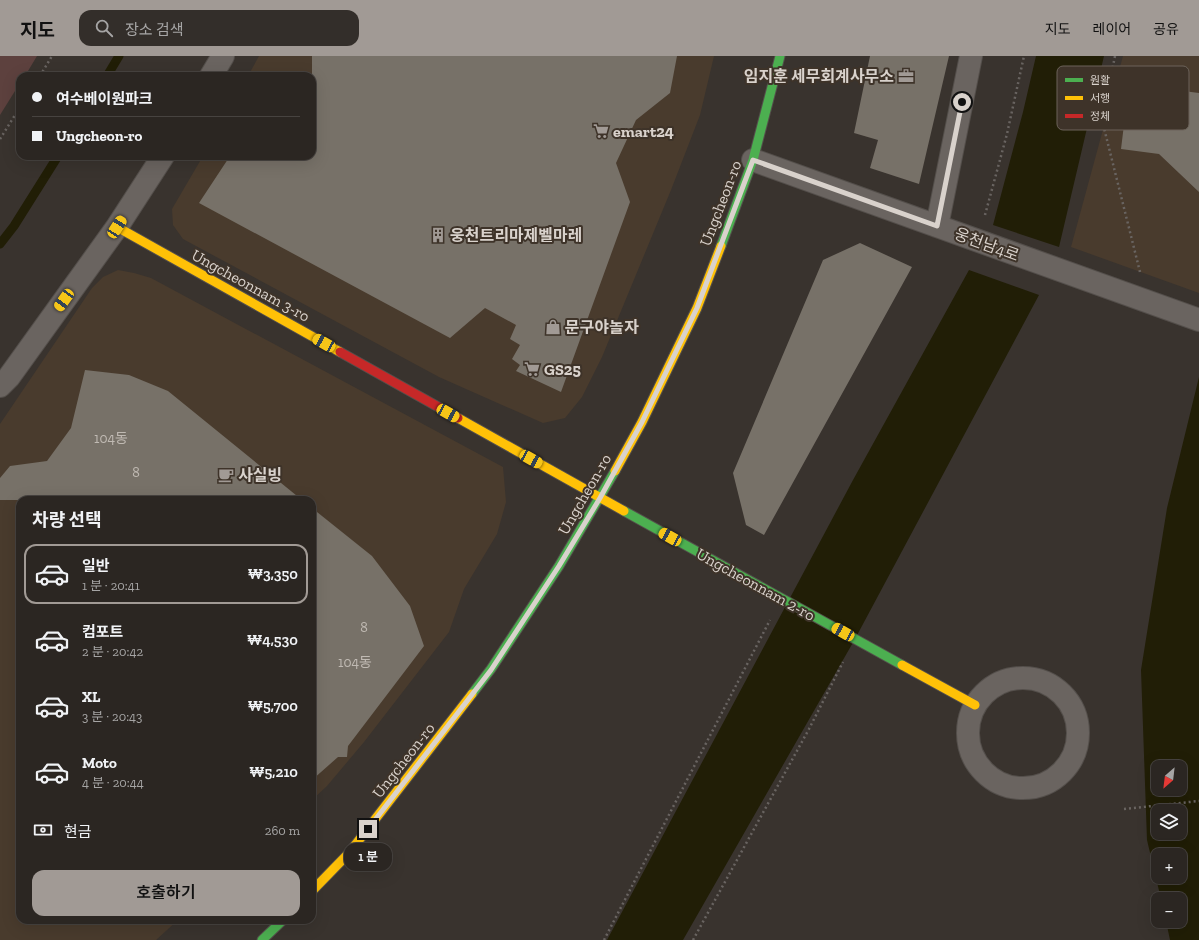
<!DOCTYPE html>
<html lang="ko">
<head>
<meta charset="utf-8">
<style>
  :root { --surface:#2b2622; --page:#332e2a; --text:#f1f3f6; --muted:#a6a5a5; --line:#474340; --accent:#a19a95 }
  body { margin:0; font-family:"Zilla Slab","Noto Sans KR",serif; background:var(--page); color:var(--text); height:100vh; display:flex; flex-direction:column; font-size:15px; white-space:nowrap }
  * { box-sizing:border-box; margin:0 }
  p { font-size:13px; color:var(--muted) }
  .icon { flex:none; width:22px; height:22px; fill:none; stroke:currentColor; stroke-width:2; stroke-linecap:round; stroke-linejoin:round }
  .map { position:relative; flex:1; overflow:hidden }
  .sheet { position:absolute; left:16px; top:440px; width:300px; height:428px; display:flex; flex-direction:column; background:var(--surface); border-radius:12px; box-shadow:0 4px 16px #0002,0 0 0 1px var(--line) }
  .sheet>* { flex:none }
  .banner { position:absolute; left:16px; top:16px; width:300px; height:88px; border-radius:12px; box-shadow:0 4px 16px #0002,0 0 0 1px var(--line); display:grid; align-content:center; height:88px; padding:0 16px; background:var(--surface) }
  .needle { width:26px; rotate:208deg }
  .fabs { position:absolute; left:1151px; top:704px; display:grid; gap:8px }
  .fabs a { display:grid; place-items:center; width:36px; height:36px; border-radius:8px; background:var(--surface); box-shadow:0 4px 16px #0002,0 0 0 1px var(--line); font-size:20px }
  .end { position:absolute; width:18px; height:18px; margin:-9px; border:5px solid #d9d2cc; background:#111; box-shadow:0 0 0 2px #111 }
  .from { border-radius:50% }
  .bubble { position:absolute; height:28px; border-radius:12px; background:var(--surface); box-shadow:0 4px 16px #0002,0 0 0 1px var(--line); font-size:13px; font-weight:600; line-height:28px; text-align:center }
  .car { position:absolute; width:12px; height:24px; margin:-12px -6px; border-radius:5px; box-shadow:0 0 3px 1px #0007; background:linear-gradient(#f5c518 24%,#345 0 40%,#f5c518 0 76%,#345 0 86%,#f5c518 0) }
  .banner b { display:flex; align-items:center; gap:14px; height:38px; font-size:15px }
  .banner b+b { border-top:1px solid var(--line) }
  .banner i { width:10px; height:10px; background:var(--text) }
  ul { padding:0; list-style:none }
  li { display:flex; align-items:center; gap:12px; height:60px; margin:0 8px 6px; padding:0 8px; border:2px solid transparent; border-radius:12px }
  li div { flex:1 }
  li b { display:block; font-size:15px }
  li em { font-style:normal; font-weight:600 }
  li.on { border-color:var(--accent) }
  li>.icon { width:36px; height:36px; stroke-width:1.5 }
  h2 { padding:0 16px; font-size:18px; line-height:48px }
  .pay { display:flex; align-items:center; gap:10px; height:44px; padding:0 16px; font-size:15px }
  .pay p { margin-inline-start:auto }
  .cta { display:flex; gap:8px; margin-top:auto; padding:8px 16px }
  .cta a { flex:1; height:46px; border-radius:12px; background:var(--accent); color:#111; font-size:16px; font-weight:600; line-height:46px; text-align:center }
  header { display:flex; align-items:center; gap:24px; box-sizing:border-box; height:56px; padding:0 20px; background:var(--accent); color:#111 }
  header strong { font-size:19px }
  nav { display:flex; gap:22px; margin-inline-start:auto; font-size:14px }
  .search { width:280px; height:36px; background:var(--page); display:flex; align-items:center; gap:10px; box-sizing:border-box; padding:0 14px; border-radius:12px; color:var(--muted); font-size:15px }
  .map>svg:first-child { display:block }
</style>
</head>
<body>
<header>
<strong>지도</strong>
<div class="search"><svg class="icon" aria-label="search" viewBox="0 0 24 24"><circle cx="10" cy="10" r="6"/><path d="M15 15l6 6"/></svg>장소 검색</div>
<nav><a>지도</a><a>레이어</a><a>공유</a></nav>
</header>
<div class="map">
<svg width="1199" height="884" viewBox="0 0 1199 884">
  <rect width="100%" height="100%" fill="#39332e"/>
  <path fill="#493b2d" d="M259 0H714L700 59 671 134 602 301 582 341 565 362 543 367 439 321 183 183 173 169 172 153 203 100H312V20H248Z
    M1123 0H1199V237L1071 191Z
    M118 214 134 217 151 222 503 411 506 446 497 478 464 533 449 576 364 686 327 730 312 744V444H20V864H178L156 884H0V368L92 232 103 221Z"/>
  <path fill="#5d413e" d="M0 0H37L25 20H20V27L0 59Z"/>
  <path fill="#211e06" fill-rule="evenodd" d="M1036 0H1104L1059 191 993 169 1023 56Z
    M969 214 1039 239 855 583 683 884H607L853 424Z
    M1199 321V884H1170L1166 865H1180V843H1161L1147 784 1141 614 1167 452ZM1158 711H1180V733H1158ZM1158 755H1180V777H1158ZM1158 799H1180V821H1158Z"/>
  <g fill="none" stroke-linecap="round" stroke-linejoin="round">
    <path stroke="#211e06" stroke-width="9" d="M107 20 119 0
      M0 188 14 170 58 100"/>
  </g>
  <path fill="#777168" d="M312 0H677L670 37 636 64 616 107 630 146 561 336 516 315 520 309 512 303 520 289 510 283 516 269 485 252 450 282 199 147 230 100H312Z
    M870 0H949L919 128 870 112 878 84 854 77Z
    M1129 28 1199 37V136L1159 98 1121 93Z
    M860 187 912 211 764 479 746 469 733 417 823 204Z
    M85 314 129 319 168 335 302 444H0V422L10 410 47 405 71 372Z
    M312 452 372 500 410 550 424 590 348 690 347 701H338L312 724Z"/>
  <g fill="none" stroke-linecap="round" stroke-linejoin="round">
    <defs>
      <path id="street" d="M211 20 223 0
        M753 104 1199 264
        M937 170 971 0
        M0 330 9 321 117 171 163 100
        M968 677a55 55 0 1 1 110 0a55 55 0 1 1-110 0Z"/>
      <path id="fast" d="M721 190 753 104 780 0
        M624 455 902 609
        M472 638 491 613 559 510 615 415
        M262 884 283 864"/>
      <path id="slow" d="M117 171 340 296
        M458 362 624 455
        M615 415 642 366 697 252 721 190
        M902 609 975 649
        M312 835 349 797 472 638"/>
      <path id="jam" d="M340 296 458 362"/>
    </defs>
    <use href="#street" stroke="#544f4b" stroke-width="24"/>
    <use href="#fast" stroke="#544f4b" stroke-width="11"/>
    <use href="#slow" stroke="#544f4b" stroke-width="11"/>
    <use href="#jam" stroke="#544f4b" stroke-width="11"/>
    <path stroke="#696461" stroke-width="2.5" stroke-dasharray="2 3" stroke-linecap="butt" d="M1115 0 1102 64 1140 216
      M40 20 52 0
      M0 83 20 51
      M985 159 1007 78 1024 0
      M1124 753 1199 745
      M604 884 770 564
      M693 884 809 673 843 606"/>
    <use href="#street" stroke="#6a6460" stroke-width="22"/>
    <use href="#fast" stroke="#4caf50" stroke-width="9"/>
    <use href="#slow" stroke="#ffc107" stroke-width="9"/>
    <use href="#jam" stroke="#c62828" stroke-width="9"/>
  </g>
  <g fill="none" stroke-linecap="round" stroke-linejoin="round">
    <path stroke="#d9d2cc" stroke-width="5" d="M368 773 491 614 559 510 600 442 642 366 697 252 753 104 937 170 962 46"/>
  </g>
  <defs>
    <symbol id="office-bare" viewBox="-9 -9 18 18"><path d="M-6-3h4V-5.5h4V-3h4V5H-6ZM-1-4.5V-3h2v-1.5ZM-6 0V1H6V0Z" fill="#a19a95" stroke="#3e3329" stroke-width="2.5" paint-order="stroke"/></symbol>
    <symbol id="supermarket-bare" viewBox="-9 -9 18 18"><path d="M-6-5.5h2.5l.6 2H6L4.5 2H-2.5L-4.4-4H-6ZM-1.5 3.2a1.3 1.3 0 1 0 .1 0ZM3 3.2a1.3 1.3 0 1 0 .1 0Z" fill="#a19a95" stroke="#3e3329" stroke-width="2.5" paint-order="stroke"/></symbol>
    <symbol id="building-bare" viewBox="-9 -9 18 18"><path d="M-4-6H4V6H1V3H-1V6H-4ZM-2.5-4.3h1.7v1.8h-1.7ZM.8-4.3h1.7v1.8H.8ZM-2.5-1h1.7V.8h-1.7ZM.8-1h1.7V.8H.8Z" fill="#a19a95" stroke="#3e3329" stroke-width="2.5" paint-order="stroke"/></symbol>
    <symbol id="shop-bare" viewBox="-9 -9 18 18"><path d="M-5-2.5h2.3a2.7 3.5 0 0 1 5.4 0H5L5.5 6h-11ZM-1.5-2.5h3a1.5 2.3 0 0 0-3 0Z" fill="#a19a95" stroke="#3e3329" stroke-width="2.5" paint-order="stroke"/></symbol>
    <symbol id="cafe-bare" viewBox="-9 -9 18 18"><path d="M-5.5-4.5H6V0H3Q3 3.5 0 3.5H-2.5Q-5.5 3.5-5.5 0ZM3-3.2v2h1.7v-2ZM-6 4.5H4V6H-6Z" fill="#a19a95" stroke="#3e3329" stroke-width="2.5" paint-order="stroke"/></symbol>
  </defs>
  <g fill-rule="evenodd">
    <use href="#office-bare" x="895" y="9" width="22" height="22"/>
    <use href="#supermarket-bare" x="590" y="64" width="22" height="22"/>
    <use href="#building-bare" x="427" y="168" width="22" height="22"/>
    <use href="#shop-bare" x="542" y="260" width="22" height="22"/>
    <use href="#supermarket-bare" x="521" y="302" width="22" height="22"/>
    <use href="#cafe-bare" x="215" y="408" width="22" height="22"/>
  </g>
  <g text-anchor="middle" stroke-width="4" stroke-linejoin="round" paint-order="stroke">
    <g font-size="14" fill="#c0bab3">
      <text x="111" y="387">104동</text>
      <text x="136" y="421">8</text>
      <text x="364" y="576">8</text>
      <text x="355" y="611">104동</text>
    </g>
    <g font-size="16" font-weight="bold" fill="#d9d2cc" stroke="#3e3329" text-anchor="start">
      <text x="894" y="26" text-anchor="end">임지훈 세무회계사무소</text>
      <text x="613" y="81">emart24</text>
      <text x="450" y="185">웅천트리마제벨마레</text>
      <text x="565" y="277">문구야놀자</text>
      <text x="544" y="319">GS25</text>
      <text x="238" y="425">사실빙</text>
    </g>
    <g font-size="16" fill="#d9d2cc" stroke="#3e3329">
      <text transform="translate(720 147) rotate(-69)" y="6">Ungcheon-ro</text>
      <text transform="translate(987 188) rotate(20)" y="6">웅천남4로</text>
      <text transform="translate(251 229) rotate(29)" y="6">Ungcheonnam 3-ro</text>
      <text transform="translate(584 438) rotate(-60)" y="6">Ungcheon-ro</text>
      <text transform="translate(756 528) rotate(29)" y="6">Ungcheonnam 2-ro</text>
      <text transform="translate(403 704) rotate(-52)" y="6">Ungcheon-ro</text>
    </g>
  </g>
  <rect x="1057" y="10" width="132" height="64" rx="6" fill="#3e3329" stroke="#6c635a" stroke-width="1"/>
  <rect x="1065" y="22" width="18" height="4" fill="#4caf50"/>
  <rect x="1065" y="40" width="18" height="4" fill="#ffc107"/>
  <rect x="1065" y="58" width="18" height="4" fill="#c62828"/>
  <g font-size="11" fill="#d9d2cc">
    <text x="1090" y="28">원활</text>
    <text x="1090" y="46">서행</text>
    <text x="1090" y="64">정체</text>
  </g>
</svg>
<div class="fabs">
<a><svg class="needle" viewBox="-14 -14 28 28"><path d="M0-13l5 13h-10z" fill="#e53935"/><path d="M0 13l5-13h-10z" fill="#a6a5a5"/></svg></a>
<a><svg class="icon" aria-label="layers" viewBox="0 0 24 24"><path d="M12 4l9 5-9 5-9-5zM3 14l9 5 9-5"/></svg></a>
<a>+</a>
<a>−</a>
</div>
<i class="end from" style="left:962px;top:46px"></i>
<i class="end" style="left:368px;top:773px"></i>
<div class="bubble" style="left:344px;top:787px;width:48px">1 분</div>
<i class="car" style="left:117px;top:171px;rotate:33deg"></i>
<i class="car" style="left:64px;top:244px;rotate:216deg"></i>
<i class="car" style="left:324px;top:287px;rotate:299deg"></i>
<i class="car" style="left:448px;top:357px;rotate:119deg"></i>
<i class="car" style="left:531px;top:403px;rotate:119deg"></i>
<i class="car" style="left:670px;top:481px;rotate:299deg"></i>
<i class="car" style="left:843px;top:576px;rotate:299deg"></i>
<div class="banner">
<b><i class="from"></i>여수베이원파크</b>
<b><i></i>Ungcheon-ro</b>
</div>
<section class="sheet">
<h2>차량 선택</h2>
<ul>
<li class="on"><svg class="icon" aria-label="car" viewBox="0 0 24 24"><path d="M5 17H2v-5l4-1 3-4h7l3 4 3 1v5h-3M9 17h6M6 11h13"/><circle cx="7" cy="17" r="2"/><circle cx="17" cy="17" r="2"/></svg><div><b>일반</b><p>1 분 · 20:41</p></div><em>₩3,350</em></li>
<li><svg class="icon" aria-label="car" viewBox="0 0 24 24"><path d="M5 17H2v-5l4-1 3-4h7l3 4 3 1v5h-3M9 17h6M6 11h13"/><circle cx="7" cy="17" r="2"/><circle cx="17" cy="17" r="2"/></svg><div><b>컴포트</b><p>2 분 · 20:42</p></div><em>₩4,530</em></li>
<li><svg class="icon" aria-label="car" viewBox="0 0 24 24"><path d="M5 17H2v-5l4-1 3-4h7l3 4 3 1v5h-3M9 17h6M6 11h13"/><circle cx="7" cy="17" r="2"/><circle cx="17" cy="17" r="2"/></svg><div><b>XL</b><p>3 분 · 20:43</p></div><em>₩5,700</em></li>
<li><svg class="icon" aria-label="car" viewBox="0 0 24 24"><path d="M5 17H2v-5l4-1 3-4h7l3 4 3 1v5h-3M9 17h6M6 11h13"/><circle cx="7" cy="17" r="2"/><circle cx="17" cy="17" r="2"/></svg><div><b>Moto</b><p>4 분 · 20:44</p></div><em>₩5,210</em></li>
</ul>
<div class="pay"><svg class="icon" aria-label="cash" viewBox="0 0 24 24"><path d="M3 7h18v10H3z"/><circle cx="12" cy="12" r="2"/></svg>현금<p>260 m</p></div>
<div class="cta"><a>호출하기</a></div>
</section>
</div>
</body>
</html>
